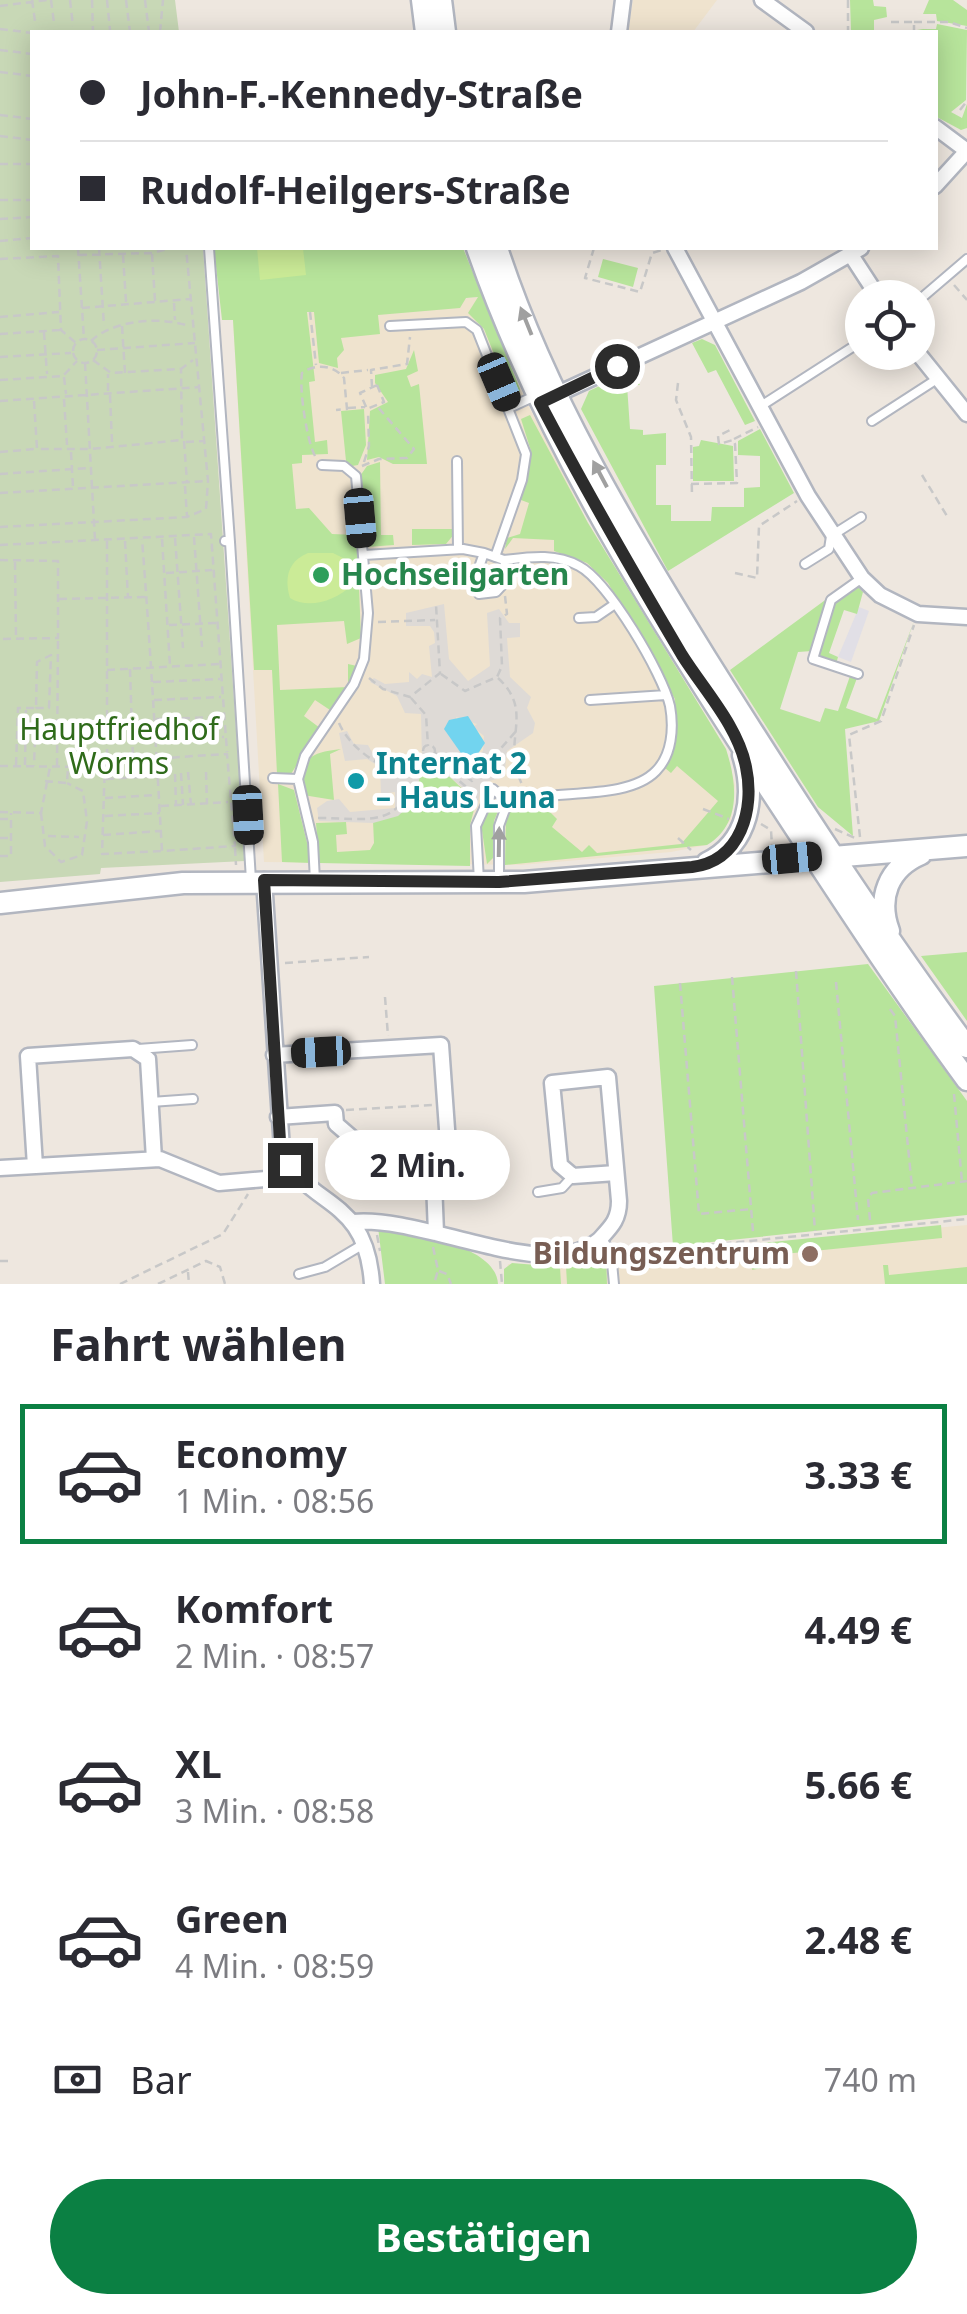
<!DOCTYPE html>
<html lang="de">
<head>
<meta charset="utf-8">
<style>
  :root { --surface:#fff; --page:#f7f7f7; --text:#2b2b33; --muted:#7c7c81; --line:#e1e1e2; --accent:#0b8043 }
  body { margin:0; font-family:"Noto Sans",sans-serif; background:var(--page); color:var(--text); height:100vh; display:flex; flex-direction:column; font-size:38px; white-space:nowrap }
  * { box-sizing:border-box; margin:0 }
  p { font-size:32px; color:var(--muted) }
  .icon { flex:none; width:55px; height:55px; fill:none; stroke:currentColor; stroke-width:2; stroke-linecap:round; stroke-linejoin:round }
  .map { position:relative; height:1284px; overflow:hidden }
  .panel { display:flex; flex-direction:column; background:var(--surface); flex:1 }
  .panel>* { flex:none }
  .top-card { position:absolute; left:30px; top:30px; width:908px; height:220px; border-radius:0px; box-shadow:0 5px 25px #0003; display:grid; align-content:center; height:220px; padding:0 50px; background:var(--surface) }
  .tools { position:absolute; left:845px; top:280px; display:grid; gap:20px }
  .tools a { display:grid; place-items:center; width:90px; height:90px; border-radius:50%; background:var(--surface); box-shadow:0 5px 25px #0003; font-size:50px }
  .end { position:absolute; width:45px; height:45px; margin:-22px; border:12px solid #2c2c2c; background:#fff; box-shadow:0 0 0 5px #fff }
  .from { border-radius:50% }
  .bubble { position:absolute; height:70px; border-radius:35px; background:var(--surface); box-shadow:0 5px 25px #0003; font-size:32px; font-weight:700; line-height:70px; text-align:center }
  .car { position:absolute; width:30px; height:60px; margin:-30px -15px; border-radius:12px; box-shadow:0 0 8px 2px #0007; background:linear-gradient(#222 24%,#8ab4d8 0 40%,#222 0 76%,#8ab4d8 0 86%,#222 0) }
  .top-card b { display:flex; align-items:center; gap:35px; height:95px; font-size:38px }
  .top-card b+b { border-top:2px solid var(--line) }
  .top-card i { width:25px; height:25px; background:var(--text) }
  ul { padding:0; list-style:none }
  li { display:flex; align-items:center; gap:30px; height:140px; margin:0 20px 15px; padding:0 30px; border:5px solid transparent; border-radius:0px }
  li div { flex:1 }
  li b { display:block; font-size:38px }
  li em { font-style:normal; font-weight:700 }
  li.on { border-color:var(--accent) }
  li>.icon { width:90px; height:90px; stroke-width:1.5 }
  h2 { padding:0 50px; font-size:45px; line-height:120px }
  .pay { display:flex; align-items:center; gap:25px; height:110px; padding:0 50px; font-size:38px }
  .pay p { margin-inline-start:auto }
  .cta { display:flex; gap:20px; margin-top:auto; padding:20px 50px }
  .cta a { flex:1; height:115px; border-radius:60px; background:var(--accent); color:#fff; font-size:40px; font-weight:700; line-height:115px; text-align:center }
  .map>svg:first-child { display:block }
</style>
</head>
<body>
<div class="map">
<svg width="967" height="1284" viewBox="0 0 967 1284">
  <rect width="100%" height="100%" fill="#eee7df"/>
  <path fill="#e1dfe6" d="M859 607 869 611 851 662 838 657Z"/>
  <path fill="#efe3ce" d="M633 0H717L693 32H628Z
    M480 297 527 403 588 523 726 749 735 785 731 820 707 845 671 852 521 865 264 862 233 319Z
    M967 1225V1284H504L508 1264 566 1266 600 1249 607 1259Z"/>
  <path fill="#b7e49b" d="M850 0H873L874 6 886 7 887 17 874 20V32H851Z
    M929 0H953L967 10V26L937 21 936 14H923Z
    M937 24 967 30 966 100 951 112 962 118 967 104V128L961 130 935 116V32L917 29H936Z
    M214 248H463L520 389 519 396 510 394 484 329 468 313 478 297 466 298 460 308 378 315 380 334 341 338 344 350 337 358 338 368 319 363 314 312H307L315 381 309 382 315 442 327 440 328 454 302 455V463L292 464 296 509 309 508 332 534 357 535 361 638 347 644 344 621 277 625 280 690 348 687V664L357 666 333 712 315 700 304 716 320 728 291 774H277L272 670H254L233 320H222Z
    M603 259 638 268 633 287 598 277Z
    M702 339 715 345 755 421 745 425 716 370 708 373 692 343Z
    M414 350 418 371 407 376 411 387 419 384 427 464H393L379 457 367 460 370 411 388 402 375 383V375L406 369Z
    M629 372 640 385H627L630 429 643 430V435L666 433V465H656V505H671V521H711L712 507H744V488L760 487V456L738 455V441L760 429 794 493 668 571 581 409 589 391Z
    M364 409 366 445 358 465 352 466 346 461 341 411Z
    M530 415 588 523 726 749C737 783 742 824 707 845L505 865 506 812 515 806 542 804 557 819 552 827 582 852 589 845 597 853 681 844 718 801 677 766 671 773 665 768 676 739 675 699 608 583 587 563 554 551V540L513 538 505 549 507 538 520 534 529 503 521 500 531 451 521 419Z
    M701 440 733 446 734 481H693V447L699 446Z
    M380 462 381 535H393L394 545 367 547 360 476 367 466Z
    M412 529H455V533L446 544 412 545Z
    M857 586 863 592 857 614 844 610 829 653 838 657 836 664 819 658 832 606Z
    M832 595 824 605 812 651 798 652 780 709 820 722 825 708 838 711 850 676 857 678 846 708 877 719 914 621 879 721 845 729 853 836 818 807 730 670Z
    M341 749 330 754 334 800 303 795C300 759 307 753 341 749Z
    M430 771 450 777 476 802 470 825V866L319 863 316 823 346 822 347 834 336 835 337 852 370 850 374 843 373 821 405 810 420 777Z
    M278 784 294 790 312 863 282 862Z
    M495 802 500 806 494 821 493 858 487 864 481 824Z
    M967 952V1021L921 956Z
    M868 964 967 1101V1215L673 1246 654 986Z
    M941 1225 942 1238 774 1255 775 1265 752 1270 761 1243Z
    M378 1227C411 1234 496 1244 498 1284H385Z
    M598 1250 606 1255 607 1284H567L566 1266Z
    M512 1263 560 1267 561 1284H504V1269Z
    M883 1265H888L889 1275 967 1267V1284H885Z"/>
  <path fill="#c8d8b6" d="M0 0H175L179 32H32V248H203L245 861 101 868 100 874 0 882Z"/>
  <path fill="#cbeb97" d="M257 248H303L306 275 260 280Z
    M308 553H333L351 562V586C336 600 309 610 290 598 284 578 288 561 308 553Z"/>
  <path fill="#dedad6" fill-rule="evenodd" d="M444 604 449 659 468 681 490 666 487 613 499 609 509 623H520V637L507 638 510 677 531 697 527 708 535 723 533 733 507 751 504 777 482 783 477 808 472 796 450 777 430 771 420 777 412 803 398 816 373 823 319 821 317 808 327 801 339 799 350 812 395 808V792L381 794 380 767 367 759 345 761 339 733 347 731 354 744 368 745 373 754 405 768 422 761 421 714 405 713 397 696 370 682 374 678 385 684 409 682V672L417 679 422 674 432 677 429 646 435 643 434 632 430 626H406V613ZM456 717 477 724 473 727 484 736 483 751 468 765 462 755Z"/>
  <path fill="#72d4ef" d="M468 716 485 743 470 766 444 729 449 720Z"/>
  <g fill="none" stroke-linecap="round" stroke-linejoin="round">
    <defs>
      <path id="lane" d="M209 248 230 542
        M918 301 967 259
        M390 326 466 322 477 330 526 454 522 480 495 557
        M761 406 862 341
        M509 408 537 395
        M872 421 937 379
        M457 461 458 549
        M225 541 230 542 251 880
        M484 553 504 560 508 579 496 592 479 594 478 570Z
        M364 555 463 549 484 553
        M805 564 829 549 831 536 861 517
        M579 618 596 617 615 604
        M858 674 813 659 831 600 862 578
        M590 700 666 695
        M273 778 298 779
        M499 878V826L507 804C547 787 625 803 656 771 672 755 674 728 670 706 663 674 608 581 579 566 555 553 530 557 504 560
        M315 881 313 842 298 779 305 756 354 684 364 659 368 613 356 476 344 466 322 465
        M479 881 476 826 493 789 500 795
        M138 1049 192 1045
        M151 1102 193 1099
        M538 1192 562 1188 573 1176
        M601 1238 611 1252 614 1284
        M299 1274 325 1267 362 1245"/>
      <path id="street" d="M762 0 806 32
        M619 32 623 0
        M935 127 967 151
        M935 186 967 151
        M675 248 808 496 862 578 880 595 918 614 967 617
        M851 255 879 298
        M917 352 967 414
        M551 397 801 282 861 248
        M264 880 282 1149C305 1210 366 1192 372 1284
        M274 1055 441 1045 450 1171 434 1182 436 1233
        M278 1117 335 1113 336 1124 380 1162 449 1158
        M35 1166 28 1056 133 1049 148 1059 154 1159
        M0 1168 160 1159 219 1183 301 1176
        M353 1222C424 1215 546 1284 599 1240 611 1227 619 1220 619 1201L608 1077 552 1083 560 1165 573 1176 616 1173"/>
      <path id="secondary" d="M422 0 426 32
        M441 0 445 32
        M477 248C543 437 650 606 759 773 827 876 894 981 967 1080
        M497 248C544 393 626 529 706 658 789 790 874 922 967 1047
        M707 863C749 843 756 796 743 755
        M0 903 183 883 524 882 967 846
        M889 931C877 898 888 868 921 854"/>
    </defs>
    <use href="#lane" stroke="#b2b6c0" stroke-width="12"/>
    <use href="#street" stroke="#b2b6c0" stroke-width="19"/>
    <use href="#secondary" stroke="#b2b6c0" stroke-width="25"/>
    <path stroke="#c8c8c8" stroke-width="2.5" stroke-dasharray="8 5" stroke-linecap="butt" d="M32 0 35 21
      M51 0 54 23
      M70 0 73 26
      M92 0 93 32
      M107 0 110 30
      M126 0 130 32
      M145 0 149 32
      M848 0V32
      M0 6 47 0
      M891 22H914V32
      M914 22H949L967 28
      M0 29 32 33
      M160 32 163 0
      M0 50 32 54
      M0 72 32 76
      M960 110 967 101
      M0 115 32 119
      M0 136 32 140
      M0 164H32
      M0 200H32
      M0 219 32 217
      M0 241 32 238
      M78 248 84 339
      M99 248 104 326
      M594 248 585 278 640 292 652 253 662 250
      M152 254 155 301
      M79 255 152 253 171 248
      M123 255 126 302
      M0 259 58 256 61 330 76 343
      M954 285 967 300
      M174 303 175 320
      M82 308 190 299
      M310 312 316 365
      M0 317 59 312
      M122 326 125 373
      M44 332 47 374
      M0 334 60 330
      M73 351a12 12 0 1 1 24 0a12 12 0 1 1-24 0Z
      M91 341C113 320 160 316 189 326
      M97 350 195 343
      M0 357 71 353
      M93 360 111 373 181 369 193 360
      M85 363 95 540
      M341 373 368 370
      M64 377 66 394
      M0 380 63 376 77 361
      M678 383 676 400 691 437 692 496
      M377 385 384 402 367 409 360 393Z
      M372 387 371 370 407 364 410 337
      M108 391V374
      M110 395 112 442
      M64 399 67 445
      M0 401 200 387
      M34 401 37 449H90L182 440 181 369
      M348 408 365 407
      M734 439 758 427
      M184 441 187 482
      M186 442 203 441
      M0 452 35 449
      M71 452 73 487
      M315 456C307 442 299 389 302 373 315 363 334 365 344 378L347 409 336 410
      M364 462 369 446 368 411
      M362 466 379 459 407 458 414 449 376 405
      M0 474 88 468
      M922 475 947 516
      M691 484 737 483 735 444 733 440 719 444 718 436 730 430
      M185 486 187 517
      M0 493 207 481
      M0 527 187 517 206 509 208 481 186 248
      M194 537 202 647
      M175 538 183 648
      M162 539 170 666
      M107 541V762C147 760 187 756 227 754L235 846 162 851C156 747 150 642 142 539
      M125 541 128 598
      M0 545 211 534 227 752
      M0 560 58 561V638L0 639
      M15 562 16 639
      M166 573 212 570
      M735 573 757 578 759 526 797 501
      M59 599 146 597
      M378 622 435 620
      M169 625 216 623
      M130 669 133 761
      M107 670 219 664
      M441 674 465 691 497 677 502 666 500 618 507 614 505 596
      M369 678 383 689 410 697 440 673 436 605
      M498 678C527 705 513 726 514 760 515 771 521 780 524 791
      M153 682 220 679
      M411 698 426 715 428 746
      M154 700 221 697
      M156 719 223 717
      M339 723C350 749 385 774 416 773L427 757
      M157 740 224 737
      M423 751a6 6 0 1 1 12 0a6 6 0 1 1-12 0Z
      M435 753 472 781 517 730
      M105 762 102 854 161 851
      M16 765 18 708H36L37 662 51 655 49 708H36L34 766
      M25 765 26 710
      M0 766 103 767
      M57 766 58 638
      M424 768 451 774 477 796
      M188 772 191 805
      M206 772 207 804
      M181 773 183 805
      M175 774 176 805
      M106 779 158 776
      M45 781 67 783 68 768
      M105 798 157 795
      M161 806 228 802
      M703 809 729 819
      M0 812 41 813 50 767
      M41 813 45 846 61 862 82 855 87 821 83 791 67 783
      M105 816 160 813
      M318 818C369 818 399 830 416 773
      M0 819H10
      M761 824 771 830 772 846
      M835 829 855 838
      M103 835 160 831
      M48 836 79 837
      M860 837 849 735 881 721 914 625
      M0 838H9
      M678 838 691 850
      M235 848 236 865
      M0 856H11V813
      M285 963 369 957
      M796 971 815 1231
      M732 977 753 1232
      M836 982 858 1220
      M680 983 699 1214 752 1209
      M385 997 388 1036
      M890 1009 895 1016 912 1187
      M954 1094 962 1182
      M346 1110 433 1105
      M870 1220 868 1198 872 1193 967 1181
      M377 1235 380 1251
      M433 1247 438 1270 434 1284
      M620 1254 967 1219
      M0 1261H13
      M500 1261 502 1284
      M439 1271 447 1274 451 1284
      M188 1272 189 1284
      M120 1284 223 1234 248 1194
      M158 1284 206 1261 220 1267 225 1284"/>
    <use href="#lane" stroke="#fff" stroke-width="8"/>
    <use href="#street" stroke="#fff" stroke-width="14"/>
    <use href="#secondary" stroke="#fff" stroke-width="20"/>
  </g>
  <defs><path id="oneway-solid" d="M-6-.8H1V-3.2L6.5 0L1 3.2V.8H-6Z" transform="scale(2.5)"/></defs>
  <g fill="#a0a0a0">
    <use href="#oneway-solid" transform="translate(526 321) rotate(-112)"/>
    <use href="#oneway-solid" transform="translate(600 474) rotate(-118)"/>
    <use href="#oneway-solid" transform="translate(499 842) rotate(-89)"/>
  </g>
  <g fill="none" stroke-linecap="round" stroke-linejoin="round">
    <path stroke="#2c2c2c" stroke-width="12" d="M290 1165 280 1141 264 880 499 882 692 867C741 861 755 809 746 767 738 726 704 690 682 655 633 572 585 489 540 403L617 366"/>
  </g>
  <circle fill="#2e9e5b" stroke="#fff" stroke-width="4" cx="321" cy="575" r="10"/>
  <circle fill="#0f9aa8" stroke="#fff" stroke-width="4" cx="356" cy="781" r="10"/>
  <circle fill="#8d6e63" stroke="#fff" stroke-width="4" cx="810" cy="1254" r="10"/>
  <g text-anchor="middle" stroke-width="9" stroke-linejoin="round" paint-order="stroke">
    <g font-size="30" font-weight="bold" fill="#27864d" stroke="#fff" text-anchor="start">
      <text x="341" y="585">Hochseilgarten</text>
    </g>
    <g font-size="30" fill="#2f6b1a" stroke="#fff">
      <text x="119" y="740">Hauptfriedhof<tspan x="119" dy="34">Worms</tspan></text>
    </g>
    <g font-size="30" font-weight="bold" fill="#0d838f" stroke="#fff" text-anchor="start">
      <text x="376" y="774">Internat 2<tspan x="376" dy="34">– Haus Luna</tspan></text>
    </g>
    <g font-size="30" font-weight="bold" fill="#785e54" stroke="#fff" text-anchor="end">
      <text x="790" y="1264">Bildungszentrum</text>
    </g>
  </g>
</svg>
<div class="tools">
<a><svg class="icon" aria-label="locate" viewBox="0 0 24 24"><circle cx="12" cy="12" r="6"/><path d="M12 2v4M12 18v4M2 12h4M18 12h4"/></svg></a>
</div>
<i class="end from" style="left:617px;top:366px"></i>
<i class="end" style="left:290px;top:1165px"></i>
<div class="bubble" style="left:325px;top:1130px;width:185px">2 Min.</div>
<i class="car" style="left:499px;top:382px;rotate:157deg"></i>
<i class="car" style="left:360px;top:518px;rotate:175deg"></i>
<i class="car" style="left:248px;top:815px;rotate:177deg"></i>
<i class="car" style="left:792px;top:858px;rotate:85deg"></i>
<i class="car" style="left:321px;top:1052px;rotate:267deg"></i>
<div class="top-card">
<b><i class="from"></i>John-F.-Kennedy-Straße</b>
<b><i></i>Rudolf-Heilgers-Straße</b>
</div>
</div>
<section class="panel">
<h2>Fahrt wählen</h2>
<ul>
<li class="on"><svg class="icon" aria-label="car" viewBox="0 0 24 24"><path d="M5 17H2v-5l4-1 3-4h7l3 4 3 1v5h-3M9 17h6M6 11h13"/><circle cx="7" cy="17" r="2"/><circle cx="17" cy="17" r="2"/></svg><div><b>Economy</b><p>1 Min. · 08:56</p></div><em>3.33 €</em></li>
<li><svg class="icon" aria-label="car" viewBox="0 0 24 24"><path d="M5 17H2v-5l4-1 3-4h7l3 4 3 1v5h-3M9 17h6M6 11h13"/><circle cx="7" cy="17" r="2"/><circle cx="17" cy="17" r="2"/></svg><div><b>Komfort</b><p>2 Min. · 08:57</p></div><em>4.49 €</em></li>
<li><svg class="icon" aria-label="car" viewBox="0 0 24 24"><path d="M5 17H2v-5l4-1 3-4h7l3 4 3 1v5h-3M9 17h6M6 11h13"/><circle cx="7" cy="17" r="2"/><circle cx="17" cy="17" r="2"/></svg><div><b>XL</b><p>3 Min. · 08:58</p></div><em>5.66 €</em></li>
<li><svg class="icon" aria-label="car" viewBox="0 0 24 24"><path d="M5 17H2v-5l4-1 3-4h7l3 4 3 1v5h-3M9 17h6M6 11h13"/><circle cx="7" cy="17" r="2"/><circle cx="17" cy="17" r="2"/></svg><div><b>Green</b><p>4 Min. · 08:59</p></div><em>2.48 €</em></li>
</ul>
<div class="pay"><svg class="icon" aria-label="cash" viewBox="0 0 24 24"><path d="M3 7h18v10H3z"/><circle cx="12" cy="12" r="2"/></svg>Bar<p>740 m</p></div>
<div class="cta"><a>Bestätigen</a></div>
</section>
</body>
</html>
